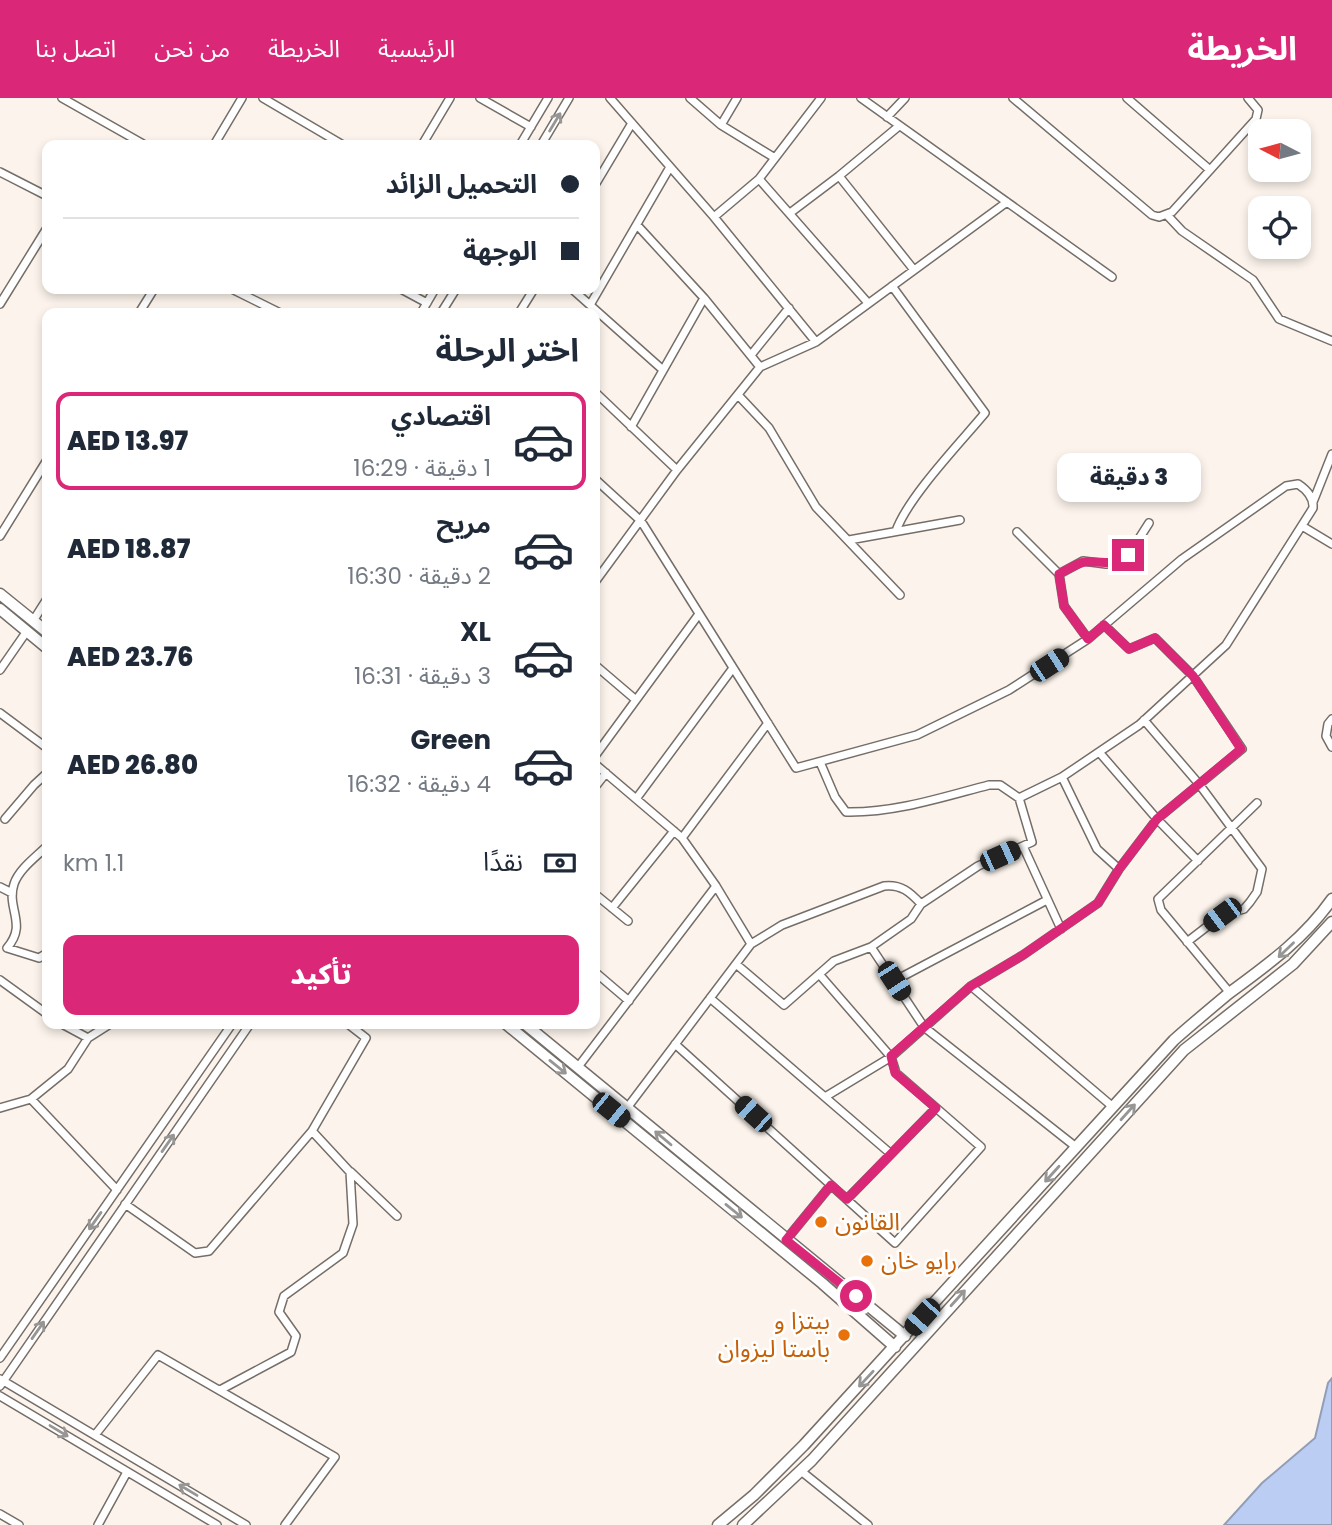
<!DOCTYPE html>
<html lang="ar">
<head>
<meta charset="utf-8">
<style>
  :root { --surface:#fff; --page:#f6f6f7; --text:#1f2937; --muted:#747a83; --line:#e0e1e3; --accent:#db2777 }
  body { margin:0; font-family:Poppins,"Noto Sans Arabic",sans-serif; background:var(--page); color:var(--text); direction:rtl; height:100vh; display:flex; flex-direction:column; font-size:26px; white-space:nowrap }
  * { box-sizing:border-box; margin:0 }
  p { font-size:23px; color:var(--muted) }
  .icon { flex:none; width:38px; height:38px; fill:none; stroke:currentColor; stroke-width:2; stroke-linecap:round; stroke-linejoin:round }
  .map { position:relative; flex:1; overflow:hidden; direction:ltr }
  .sheet { position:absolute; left:42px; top:210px; width:558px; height:721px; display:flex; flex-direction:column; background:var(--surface); border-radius:14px; box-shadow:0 4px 10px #0003; direction:rtl }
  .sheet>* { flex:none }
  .hud { position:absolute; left:42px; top:42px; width:558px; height:154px; border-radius:14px; box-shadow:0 4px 10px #0003; direction:rtl; display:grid; align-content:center; height:154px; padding:0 21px; background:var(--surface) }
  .needle { width:46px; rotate:276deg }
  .fabs { position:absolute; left:1248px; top:21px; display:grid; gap:14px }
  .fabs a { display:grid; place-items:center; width:63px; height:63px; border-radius:14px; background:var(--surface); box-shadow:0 4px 10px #0003; font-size:35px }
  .end { position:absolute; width:32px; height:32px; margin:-16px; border:9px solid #db2777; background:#fff; box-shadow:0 0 0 4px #fff }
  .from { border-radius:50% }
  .bubble { position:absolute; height:49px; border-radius:14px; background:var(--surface); box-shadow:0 4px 10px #0003; font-size:23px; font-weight:800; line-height:49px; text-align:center; direction:rtl }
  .car { position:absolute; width:21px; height:42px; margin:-21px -10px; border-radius:9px; box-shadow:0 0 5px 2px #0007; background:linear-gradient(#222 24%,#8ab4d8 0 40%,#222 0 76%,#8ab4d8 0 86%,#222 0) }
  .hud b { display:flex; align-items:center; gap:24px; height:66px; font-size:26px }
  .hud b+b { border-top:2px solid var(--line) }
  .hud i { width:18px; height:18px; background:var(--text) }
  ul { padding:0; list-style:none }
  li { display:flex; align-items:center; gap:21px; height:98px; margin:0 14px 10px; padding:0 7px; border:4px solid transparent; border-radius:14px }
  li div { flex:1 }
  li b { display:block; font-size:26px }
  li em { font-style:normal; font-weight:800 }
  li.selected { border-color:var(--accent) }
  li>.icon { width:63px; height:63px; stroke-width:1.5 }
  h2 { padding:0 21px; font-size:32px; line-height:84px }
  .pay { display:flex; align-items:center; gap:18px; height:77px; padding:0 21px; font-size:26px }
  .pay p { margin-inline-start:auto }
  .action { display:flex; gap:14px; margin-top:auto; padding:14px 21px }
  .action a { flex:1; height:80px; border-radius:14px; background:var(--accent); color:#fff; font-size:28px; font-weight:800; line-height:80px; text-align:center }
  header { display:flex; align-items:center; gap:42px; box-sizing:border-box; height:98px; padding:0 35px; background:var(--accent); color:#fff }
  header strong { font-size:33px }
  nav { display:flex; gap:38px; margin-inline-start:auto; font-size:24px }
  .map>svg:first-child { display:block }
</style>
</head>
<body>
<header>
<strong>الخريطة</strong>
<nav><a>الرئيسية</a><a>الخريطة</a><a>من نحن</a><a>اتصل بنا</a></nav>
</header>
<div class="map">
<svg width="1332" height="1427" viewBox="0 0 1332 1427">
  <rect width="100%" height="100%" fill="#fcf4ec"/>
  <path fill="#bbcdf3" stroke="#929db7" stroke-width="2" d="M1332 1280V1427H1224L1262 1385 1315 1340 1328 1285Z"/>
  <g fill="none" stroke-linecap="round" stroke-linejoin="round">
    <defs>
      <path id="minor" d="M62 0 145 47
        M263 0 343 47
        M480 0 531 29
        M690 0 721 27 775 60
        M861 0 1112 179
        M1013 0 1152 117 1159 119 1172 114 1256 21 1258 12 1248 0
        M1127 0 1210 72
        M887 19 905 0
        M721 27 737 0
        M214 47 242 0
        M422 47 450 0
        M520 47 548 0
        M541 47 569 0
        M0 74 47 98
        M839 78 914 172
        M759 81 868 205
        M595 87 632 25
        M790 115 839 78 899 28
        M1167 117 1182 133 1253 182 1279 221 1332 243
        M714 119 759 81 821 0
        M892 188 985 315C960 345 908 399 896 433
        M232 191 280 215
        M401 191 427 205
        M572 191 663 272
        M704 200 760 269
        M0 206 47 130
        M590 207 670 69
        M139 215 154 191
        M421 215 435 191
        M441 215 456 191
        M519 215 534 191
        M816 244 1007 104
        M751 257 789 210
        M595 294 677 372
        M738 297 769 330 816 409 900 497
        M631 329 704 200 637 127
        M595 381 641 423 796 670 917 637 1009 592 1088 541 1182 461 1286 388 1298 386C1307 392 1314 399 1313 410L1226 547 1139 627 1062 679 1019 700 1032 744 978 768 921 806 911 821 871 849 834 863 784 907 736 866
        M1313 404 1332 356
        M1302 428 1332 446
        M1017 434 1059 476 1064 508 1088 541
        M0 438 47 362
        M849 442 960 422
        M1059 476 1083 463 1106 466 1121 464 1128 458 1149 425
        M595 484 677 372 760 269 816 244 714 119 610 0
        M33 523 47 501
        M595 567 636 602
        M0 572 27 533
        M0 615 47 650
        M1332 621 1328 626 1326 638 1332 649
        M1144 622 1199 686 1262 771 1257 794 1250 804 1244 811 1222 817 1187 844
        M1099 654 1157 721 1198 763
        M595 658 699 516
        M820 664 835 699 846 714C895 715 943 699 989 687H1000L1019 700
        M595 666 682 740 716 788 751 846 627 1010
        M1062 679 1097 751 1119 771
        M595 689 606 675
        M636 701 733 570
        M5 721 34 687 47 675
        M682 740 768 625
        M47 748C36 759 19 771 14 786 6 811 28 826 7 850L39 860 47 855
        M1023 748 1061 831
        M0 789 12 795
        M595 796 628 823
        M612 810 674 733
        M751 846 782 827 884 788C901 786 910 794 921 806
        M871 849 924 929 1076 1049
        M595 874 629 903
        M819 876 891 959 971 888 1023 857 1098 805 1119 771 1157 721 1242 651 1193 578 1155 540 1129 551 1104 527
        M0 882 47 916
        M894 883 1047 802
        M971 888 1113 1009
        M1230 895 1161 812 1158 801 1257 705
        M710 900 891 1056
        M62 926 88 940 110 926
        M675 946 895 1145 981 1049 896 975 891 959 825 999
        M578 969 716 788
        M31 1001 117 1092
        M0 1010 31 1001 68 971 88 940
        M351 1074 397 1118
        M847 1101 936 1010
        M125 1106 195 1155 209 1153 312 1033
        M786 1142 831 1087
        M0 1260 232 926
        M0 1281 246 1427
        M0 1288 250 926
        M220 1292 291 1254 296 1238 279 1214 284 1198 343 1155 353 1126 350 1074 312 1033 366 940 348 926
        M0 1298 217 1427
        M95 1337 158 1257 335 1359 285 1427
        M801 1373 868 1427
        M0 1416 19 1427
        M98 1427 127 1374"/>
      <path id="secondary" d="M0 496 47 534
        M0 511 47 550
        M506 926 822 1185 895 1249
        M525 926 905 1238
        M718 1427 754 1397 804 1347 1174 942C1192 926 1210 911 1228 896 1266 868 1304 841 1332 801
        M743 1427 812 1362 1184 952 1293 866 1332 824"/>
    </defs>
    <use href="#minor" stroke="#756e68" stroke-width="10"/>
    <use href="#secondary" stroke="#756e68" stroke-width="13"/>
    <use href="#minor" stroke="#fff" stroke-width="7"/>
    <use href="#secondary" stroke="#fff" stroke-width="10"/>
  </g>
  <defs><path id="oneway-shaft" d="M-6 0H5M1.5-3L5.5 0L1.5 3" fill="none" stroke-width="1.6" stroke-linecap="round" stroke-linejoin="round" transform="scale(1.75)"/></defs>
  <g stroke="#989695">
    <use href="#oneway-shaft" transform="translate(555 24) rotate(-59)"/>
    <use href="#oneway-shaft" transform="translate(1286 852) rotate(136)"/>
    <use href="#oneway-shaft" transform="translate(558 969) rotate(39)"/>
    <use href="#oneway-shaft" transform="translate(1128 1014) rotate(-48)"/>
    <use href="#oneway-shaft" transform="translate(663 1040) rotate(-140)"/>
    <use href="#oneway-shaft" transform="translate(168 1045) rotate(-55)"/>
    <use href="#oneway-shaft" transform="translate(1052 1076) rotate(132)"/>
    <use href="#oneway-shaft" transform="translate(734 1113) rotate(39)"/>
    <use href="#oneway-shaft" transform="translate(95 1123) rotate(125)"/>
    <use href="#oneway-shaft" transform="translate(958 1200) rotate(-48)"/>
    <use href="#oneway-shaft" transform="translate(38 1232) rotate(-55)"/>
    <use href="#oneway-shaft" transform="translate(866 1281) rotate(133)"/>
    <use href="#oneway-shaft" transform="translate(59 1333) rotate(31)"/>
    <use href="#oneway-shaft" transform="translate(188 1392) rotate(-149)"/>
  </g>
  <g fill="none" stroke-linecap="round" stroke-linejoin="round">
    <path stroke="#db2777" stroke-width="9" d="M856 1198 786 1142 831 1087 847 1101 936 1010 895 975 891 958 971 888 1023 857 1098 805 1119 771 1157 721 1241 651 1193 578 1155 540 1129 551 1104 527 1088 541 1064 508 1059 476C1067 472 1077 465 1085 464 1102 462 1114 470 1128 457"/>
  </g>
  <g fill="#e8710a" stroke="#fff" stroke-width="2.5">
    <circle cx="821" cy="1124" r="7"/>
    <circle cx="867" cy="1163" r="7"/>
    <circle cx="844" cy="1237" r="7"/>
  </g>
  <g text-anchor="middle" stroke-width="5" stroke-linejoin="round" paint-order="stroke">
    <g font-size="24" fill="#c56008" stroke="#fff" text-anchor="start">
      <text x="835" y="1132">القانون</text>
      <text x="881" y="1171">رايو خان</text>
      <text x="830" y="1231" text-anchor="end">بيتزا و<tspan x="830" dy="28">باستا ليزوان</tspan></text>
    </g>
  </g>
</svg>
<div class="fabs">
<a><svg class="needle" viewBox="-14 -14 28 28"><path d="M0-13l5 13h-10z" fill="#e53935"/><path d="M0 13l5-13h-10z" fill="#747a83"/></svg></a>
<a><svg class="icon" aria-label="locate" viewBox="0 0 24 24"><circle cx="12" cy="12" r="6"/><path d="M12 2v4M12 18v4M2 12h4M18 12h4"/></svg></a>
</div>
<i class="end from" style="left:856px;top:1198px"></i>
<i class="end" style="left:1128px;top:457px"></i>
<div class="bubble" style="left:1057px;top:355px;width:144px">3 دقيقة</div>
<i class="car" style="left:1049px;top:567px;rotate:57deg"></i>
<i class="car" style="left:1000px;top:758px;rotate:66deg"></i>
<i class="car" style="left:1222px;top:817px;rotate:233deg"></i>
<i class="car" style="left:894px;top:883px;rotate:147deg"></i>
<i class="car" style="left:611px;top:1012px;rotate:129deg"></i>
<i class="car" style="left:753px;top:1016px;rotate:312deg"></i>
<i class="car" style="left:922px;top:1219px;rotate:222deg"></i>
<div class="hud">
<b><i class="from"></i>التحميل الزائد</b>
<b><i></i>الوجهة</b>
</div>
<section class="sheet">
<h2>اختر الرحلة</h2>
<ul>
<li class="selected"><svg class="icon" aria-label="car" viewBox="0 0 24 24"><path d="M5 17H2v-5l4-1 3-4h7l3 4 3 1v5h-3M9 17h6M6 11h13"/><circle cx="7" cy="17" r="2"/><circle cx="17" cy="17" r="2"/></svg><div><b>اقتصادي</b><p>1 دقيقة · 16:29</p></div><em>AED 13.97</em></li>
<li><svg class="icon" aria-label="car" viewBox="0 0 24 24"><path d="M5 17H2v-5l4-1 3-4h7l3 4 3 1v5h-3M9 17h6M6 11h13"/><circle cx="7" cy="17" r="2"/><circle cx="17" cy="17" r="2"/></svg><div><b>مريح</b><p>2 دقيقة · 16:30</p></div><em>AED 18.87</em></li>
<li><svg class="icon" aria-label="car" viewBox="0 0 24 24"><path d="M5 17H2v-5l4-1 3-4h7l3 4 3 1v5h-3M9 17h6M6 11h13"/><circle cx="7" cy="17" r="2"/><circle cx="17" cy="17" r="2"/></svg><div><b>XL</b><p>3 دقيقة · 16:31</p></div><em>AED 23.76</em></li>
<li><svg class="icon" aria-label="car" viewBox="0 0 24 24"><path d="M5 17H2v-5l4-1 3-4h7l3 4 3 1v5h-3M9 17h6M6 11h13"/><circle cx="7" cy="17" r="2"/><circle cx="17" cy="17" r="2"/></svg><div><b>Green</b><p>4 دقيقة · 16:32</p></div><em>AED 26.80</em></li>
</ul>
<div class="pay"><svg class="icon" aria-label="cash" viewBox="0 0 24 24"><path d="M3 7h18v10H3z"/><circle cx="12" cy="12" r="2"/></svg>نقدًا<p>1.1 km</p></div>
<div class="action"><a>تأكيد</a></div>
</section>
</div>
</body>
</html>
